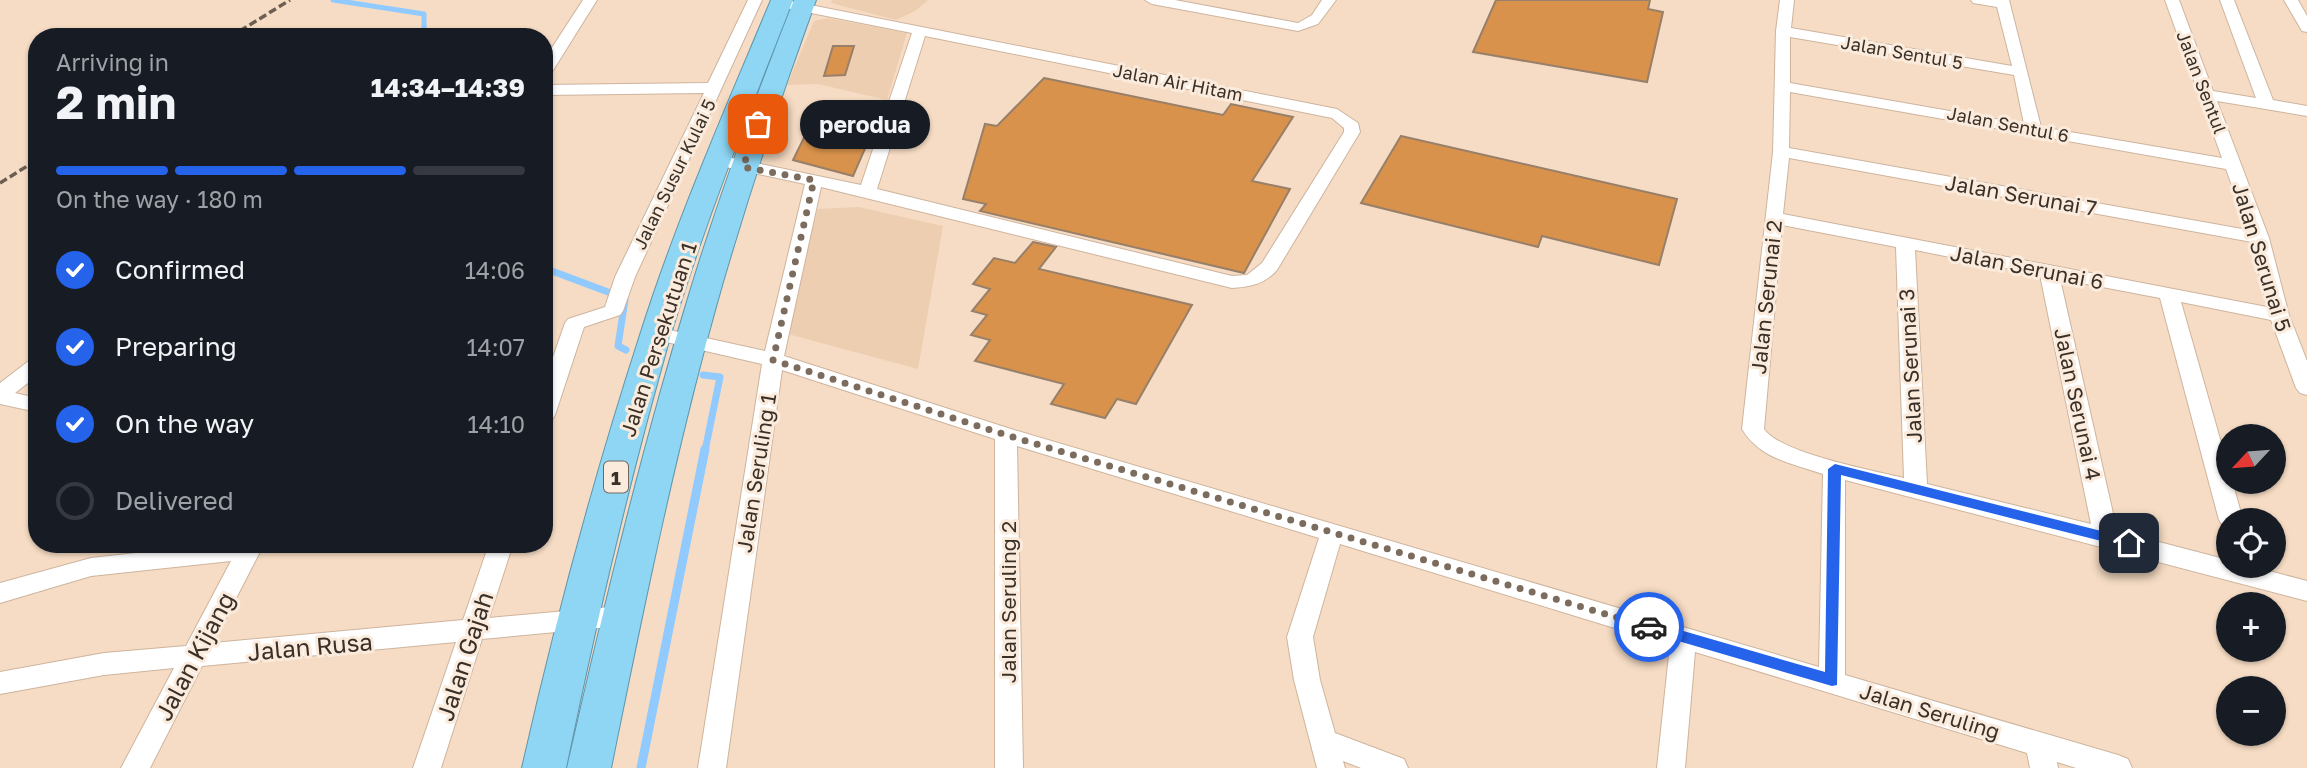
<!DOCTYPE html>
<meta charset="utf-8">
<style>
:root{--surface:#171b24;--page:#20242c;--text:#f1f3f6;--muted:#9ea1a6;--line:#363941;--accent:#2563eb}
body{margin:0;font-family:"Golos Text",sans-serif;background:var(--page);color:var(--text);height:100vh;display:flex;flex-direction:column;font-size:26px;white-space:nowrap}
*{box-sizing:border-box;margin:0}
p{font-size:23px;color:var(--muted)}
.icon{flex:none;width:38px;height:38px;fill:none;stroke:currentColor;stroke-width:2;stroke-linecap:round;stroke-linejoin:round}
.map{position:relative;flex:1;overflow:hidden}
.drawer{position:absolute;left:28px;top:28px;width:525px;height:525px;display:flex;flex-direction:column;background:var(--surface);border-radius:28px;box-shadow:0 2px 5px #0004}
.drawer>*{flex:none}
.needle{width:46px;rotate:244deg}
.tools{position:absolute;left:2216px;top:424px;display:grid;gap:14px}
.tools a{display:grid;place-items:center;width:70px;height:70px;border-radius:50%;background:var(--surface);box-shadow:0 2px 5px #0004;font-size:35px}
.pin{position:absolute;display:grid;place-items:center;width:60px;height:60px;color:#fff;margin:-30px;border-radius:14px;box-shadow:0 4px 10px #0006}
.courier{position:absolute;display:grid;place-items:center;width:70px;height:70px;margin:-35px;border:5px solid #2563eb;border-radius:50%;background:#fff;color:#222;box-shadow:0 2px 9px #0007}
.bubble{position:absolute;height:49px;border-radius:24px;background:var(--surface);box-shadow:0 2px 5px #0004;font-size:23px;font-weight:700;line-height:49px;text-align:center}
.head em{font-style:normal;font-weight:700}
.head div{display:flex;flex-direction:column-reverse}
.head{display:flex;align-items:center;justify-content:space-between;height:119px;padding:0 28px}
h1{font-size:46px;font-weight:700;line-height:52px}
.bar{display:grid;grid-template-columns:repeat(4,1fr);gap:10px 7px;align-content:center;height:84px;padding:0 28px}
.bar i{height:9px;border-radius:5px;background:var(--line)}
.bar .selected{background:var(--accent)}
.bar p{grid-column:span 4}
ol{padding:0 28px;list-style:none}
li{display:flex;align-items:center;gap:21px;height:77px}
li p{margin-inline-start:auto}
li .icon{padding:7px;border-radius:50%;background:var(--accent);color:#fff;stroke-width:4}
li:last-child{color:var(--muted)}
li i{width:38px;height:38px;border:4px solid var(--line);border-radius:50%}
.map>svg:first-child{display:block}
.built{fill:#eeceb1}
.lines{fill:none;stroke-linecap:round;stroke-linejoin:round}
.stream-far2{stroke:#90caff;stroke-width:5}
.stream-far1{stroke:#90caff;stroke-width:7}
.stream{stroke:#90caff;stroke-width:9}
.building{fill:#d8924c;stroke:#977f69;stroke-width:2}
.minor-casing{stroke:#ceb49d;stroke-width:2}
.trunk-casing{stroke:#5e95ab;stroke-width:2}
.minor{fill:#fff;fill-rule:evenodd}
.trunk{fill:#8ed6f4;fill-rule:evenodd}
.rail{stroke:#6d5e51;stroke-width:3.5;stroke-dasharray:8 3.5;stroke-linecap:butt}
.route{fill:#2563eb}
.done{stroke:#7c6c5e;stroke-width:7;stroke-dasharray:0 12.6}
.labels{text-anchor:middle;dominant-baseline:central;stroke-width:6;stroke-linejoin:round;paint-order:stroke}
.far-street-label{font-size:18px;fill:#3a3027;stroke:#fbebdd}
.shield{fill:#fbebdd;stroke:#74685e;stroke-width:2}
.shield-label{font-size:19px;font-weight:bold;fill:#3a3027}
.street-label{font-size:21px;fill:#3a3027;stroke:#fbebdd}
.near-street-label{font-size:24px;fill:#3a3027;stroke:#fbebdd}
</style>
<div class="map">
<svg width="2307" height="768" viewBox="0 0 2307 768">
<rect width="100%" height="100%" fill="#f6dcc4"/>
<g class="built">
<path d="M832,0h96l-13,11 -19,9 -65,-17z"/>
<path d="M827,18l80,15 -20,67 -69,-16 -31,1 27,-64z"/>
<path d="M859,207l84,19 -25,143 -134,-36 34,-124z"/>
</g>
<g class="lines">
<path class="stream-far2" d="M333,0l91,14v23"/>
<g class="stream-far1">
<path d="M544,268l72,27"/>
<path d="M625,300l-7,46 8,4"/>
<path d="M703,375l17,2 -15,74"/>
</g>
<path class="stream" d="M641,768l64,-319"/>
</g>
<g class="building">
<path d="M1496,0h154l-2,9 15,3 -16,70 -174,-30z"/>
<path d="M833,46h21l-9,29 -21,1z"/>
<path d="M1044,78l179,37 8,-11 62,13 -41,64 38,8 -46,84 -264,-62 6,-7 -23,-5 22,-75 12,2z"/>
<path d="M821,103l63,2 -31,71 -60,-16z"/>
<path d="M1401,136l276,63 -18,66 -117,-29 -4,11 -177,-44z"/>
<path d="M1033,242l23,5 -17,22 153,36 -56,99 -19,-5 -12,19 -54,-14 13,-20 -89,-23 15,-21 -19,-5 16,-20 -15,-4 18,-22 -17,-5 21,-26 21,5z"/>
</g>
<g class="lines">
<defs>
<g id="minor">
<path d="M583,0h14l-45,72 -8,4v-16z"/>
<path d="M748,0h14l-127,277 -12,34 -3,4 -36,12 -29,88 -3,5 -8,2v-39l21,-60 3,-4 37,-12 10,-30 89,-184 -160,2v-10l164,-2z"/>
<path d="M785,0l552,109 21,14 2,9 -83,138c-12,14 -27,17 -45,18l-411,-101 -37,169 230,74 805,237 4,-193c-32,-11 -63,-15 -81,-45l31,-277 3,-121 4,-31h14l-3,28 221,38 -15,-59 -24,-4 -2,-3h38l32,127 181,31 -57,-158h14l34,91 43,7 -36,-98h14l39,100 34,6v10l-90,-15 52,137 20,77 18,46v34l-7,-2 -4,-5 -25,-68 -90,-18 47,165v14h4l11,39h-15v8l-5,-2 -4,-6 -59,-222 -100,-19 57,252 111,29v5h19l60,16v20l-462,-121v195l273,80 10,4 4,9h-56l-19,-6 1,6h-28l-3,-15 -332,-101 -10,116h-28l13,-123 -330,-101 -27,93 7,43 15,53 69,26 4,9h-47l-18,-7 2,7h-28l-23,-88 -7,-43 32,-99 -302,-92 6,322h-28v-329l-213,-69 -56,398h-28l64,-404 -113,-26 -3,-5 3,-5 7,-1 109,24 40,-167 -93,-20 -2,-4 8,-5 143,30 51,-152 -131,-26 -2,-3zM925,36l407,82 12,10v4l-82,131 -15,12 -15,1 -355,-87zM1790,37l224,38 10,49 -234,-41zM1790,92l436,77 22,61 -459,-82zM1789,158l463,84 15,65 -484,-93zM1782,225l114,22 8,231c-30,-7 -124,-25 -140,-49zM1915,250l125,25 51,249 -164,-40z"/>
<path d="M1145,0h30l123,23 14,-8 10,-15h14l-18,24 -20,7 -146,-27z"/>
<path d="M2284,0h14l9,16v16l-5,-1z"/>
<path d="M37,358v18l-22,17 22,5v14l-37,-8v-21l30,-23z"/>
<path d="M216,544h48l-51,99 250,-23 26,-76h24l-24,74 132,-12 9,3 4,7 -4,7 -9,3 -139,13 -41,129h-28l43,-126 -254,24 -52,102h-29l53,-100 -70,7 -104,19v-22l104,-19 82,-7 45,-85 -140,15 -91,27v-20l91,-25z"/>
</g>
<g id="trunk">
<path d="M771,0h22c-43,110 -88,221 -122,334 -41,143 -75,288 -105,434h-44c33,-146 72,-291 118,-433 36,-114 85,-225 131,-335z"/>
<path d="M794,0h22c-34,93 -65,187 -93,282 -46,160 -79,323 -112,486h-44c37,-162 76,-324 125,-483 30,-97 65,-191 102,-285z"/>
</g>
</defs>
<use href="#minor" class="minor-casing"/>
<use href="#trunk" class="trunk-casing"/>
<use href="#minor" class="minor"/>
<use href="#trunk" class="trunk"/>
<g class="rail">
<path d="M230,37l60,-37"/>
<path d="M0,183l37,-23"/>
</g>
</g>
<path class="route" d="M1835,464l294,74 7,5 -7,5 -288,-73 -4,210 -5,1 -188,-55v-8l5,-2 176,51 3,-203z"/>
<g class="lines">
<path class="done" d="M758,124l-15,43 71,13 -41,180 233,75 643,192"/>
</g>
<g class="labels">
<g class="far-street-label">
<text transform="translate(1902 52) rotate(10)">Jalan Sentul 5</text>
<text transform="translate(1178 82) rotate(11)">Jalan Air Hitam</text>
<text transform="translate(2202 82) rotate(69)">Jalan Sentul</text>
<text transform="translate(2008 124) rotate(11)">Jalan Sentul 6</text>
<text transform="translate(674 174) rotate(-64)">Jalan Susur Kulai 5</text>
</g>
<rect class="shield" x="604" y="461.5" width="24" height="31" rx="5"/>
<g class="shield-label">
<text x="616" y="477">1</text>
</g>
<g class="street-label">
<text transform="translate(2021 195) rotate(10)">Jalan Serunai 7</text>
<text transform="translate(2262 257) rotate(73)">Jalan Serunai 5</text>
<text transform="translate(2027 267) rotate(11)">Jalan Serunai 6</text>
<text transform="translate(1766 297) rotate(-84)">Jalan Serunai 2</text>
<text transform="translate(658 339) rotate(-72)">Jalan Persekutuan 1</text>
<text transform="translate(1910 366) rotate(-93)">Jalan Serunai 3</text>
<text transform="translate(2078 404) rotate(78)">Jalan Serunai 4</text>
<text transform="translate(756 473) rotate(-81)">Jalan Seruling 1</text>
<text transform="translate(1008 602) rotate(-90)">Jalan Seruling 2</text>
<text transform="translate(1930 711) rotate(17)">Jalan Seruling</text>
</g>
<g class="near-street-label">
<text transform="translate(310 646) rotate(-5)">Jalan Rusa</text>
<text transform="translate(194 656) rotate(-62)">Jalan Kijang</text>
<text transform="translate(464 656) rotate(-72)">Jalan Gajah</text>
</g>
</g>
</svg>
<div class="tools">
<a><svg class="needle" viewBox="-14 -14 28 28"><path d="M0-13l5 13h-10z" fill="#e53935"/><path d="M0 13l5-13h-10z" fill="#9ea1a6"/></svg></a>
<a><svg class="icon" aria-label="locate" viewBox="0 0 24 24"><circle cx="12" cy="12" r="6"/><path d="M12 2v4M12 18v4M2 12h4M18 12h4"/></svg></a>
<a>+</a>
<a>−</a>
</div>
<div class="pin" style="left:758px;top:124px;background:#ea580c"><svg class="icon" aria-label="bag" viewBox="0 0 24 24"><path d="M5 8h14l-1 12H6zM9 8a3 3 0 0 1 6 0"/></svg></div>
<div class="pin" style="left:2129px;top:543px;background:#1f2937"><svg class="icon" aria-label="home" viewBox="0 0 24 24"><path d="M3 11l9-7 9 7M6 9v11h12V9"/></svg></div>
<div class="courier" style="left:1649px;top:627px"><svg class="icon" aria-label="car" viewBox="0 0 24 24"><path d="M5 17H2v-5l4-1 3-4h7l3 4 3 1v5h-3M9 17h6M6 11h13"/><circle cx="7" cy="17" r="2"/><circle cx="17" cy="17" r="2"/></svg></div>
<div class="bubble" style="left:800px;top:100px;width:130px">perodua</div>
<section class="drawer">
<div class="head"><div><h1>2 min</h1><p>Arriving in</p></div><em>14:34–14:39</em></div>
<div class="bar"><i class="selected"></i><i class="selected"></i><i class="selected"></i><i></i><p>On the way · 180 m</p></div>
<ol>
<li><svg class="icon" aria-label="check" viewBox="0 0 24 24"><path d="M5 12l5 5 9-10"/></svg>Confirmed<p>14:06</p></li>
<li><svg class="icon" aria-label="check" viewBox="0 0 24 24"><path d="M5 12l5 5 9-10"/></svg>Preparing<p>14:07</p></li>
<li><svg class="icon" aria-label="check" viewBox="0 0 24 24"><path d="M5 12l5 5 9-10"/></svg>On the way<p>14:10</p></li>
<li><i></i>Delivered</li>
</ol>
</section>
</div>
